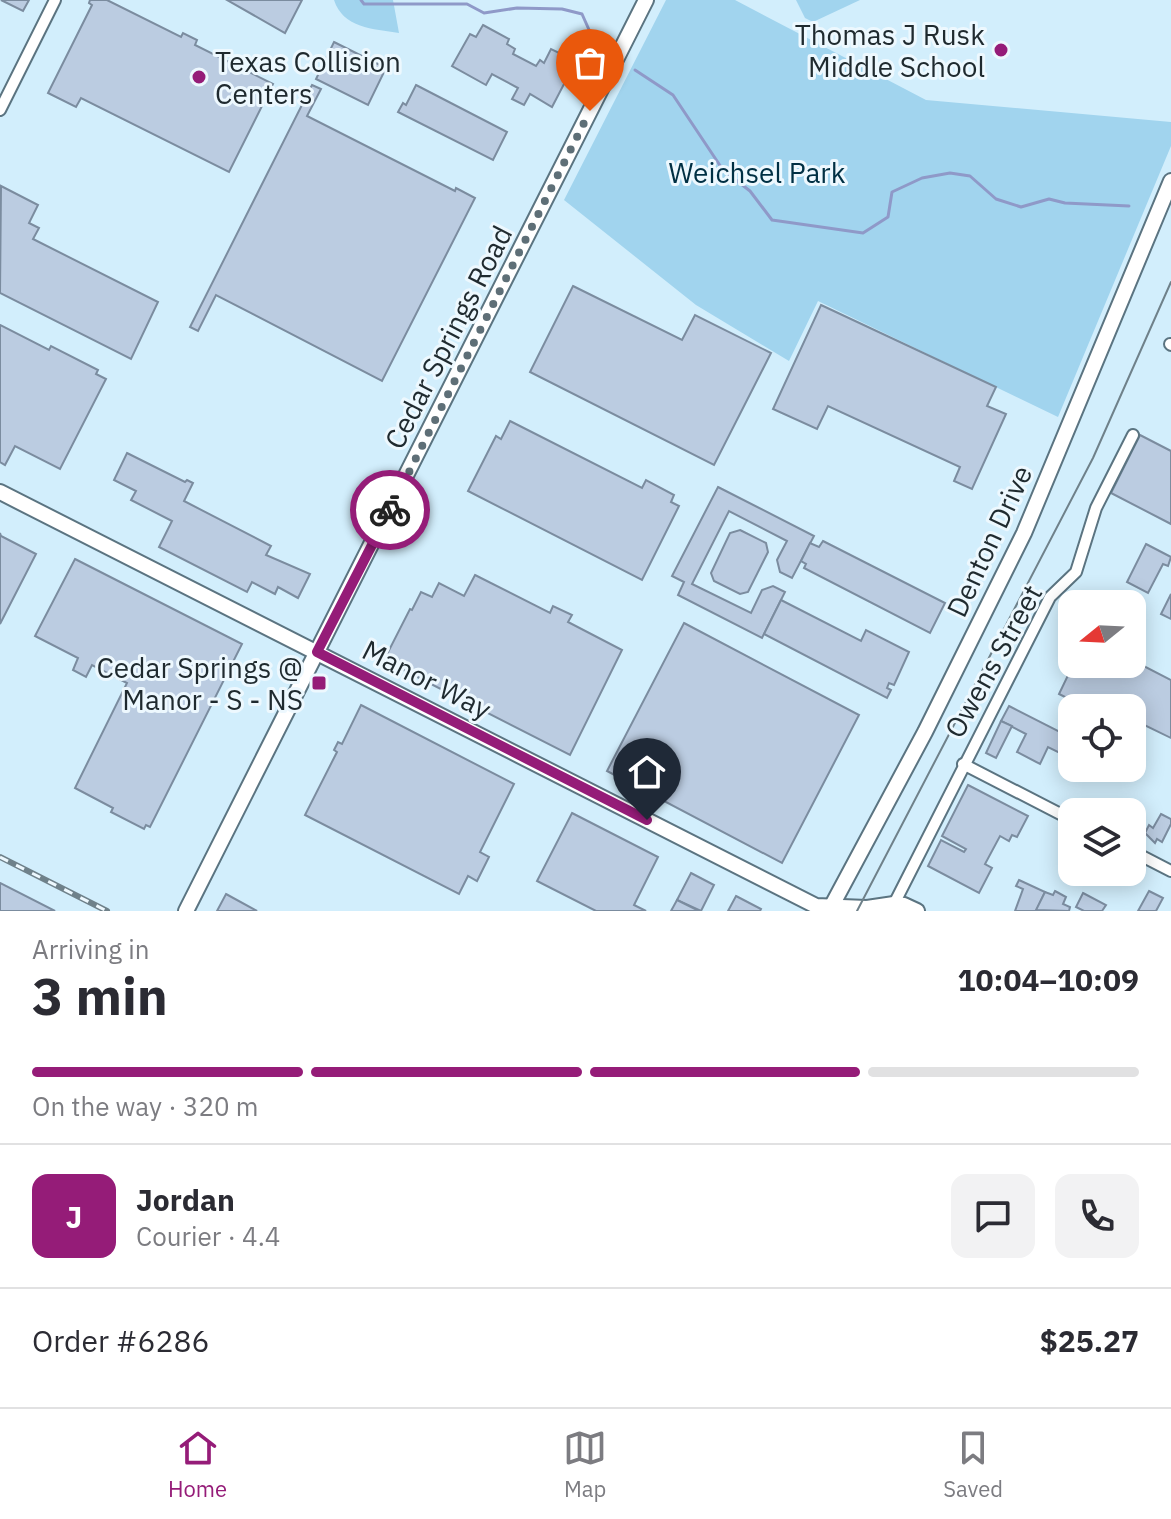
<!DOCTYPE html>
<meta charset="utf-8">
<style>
:root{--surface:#fff;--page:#f2f2f3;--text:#2b2b33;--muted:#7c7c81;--line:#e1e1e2;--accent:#951c78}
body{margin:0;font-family:"IBM Plex Sans",sans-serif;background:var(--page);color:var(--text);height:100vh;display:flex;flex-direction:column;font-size:30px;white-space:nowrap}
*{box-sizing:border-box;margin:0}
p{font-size:26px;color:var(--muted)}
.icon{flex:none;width:44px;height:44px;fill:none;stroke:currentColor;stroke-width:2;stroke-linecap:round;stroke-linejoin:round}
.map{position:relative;height:911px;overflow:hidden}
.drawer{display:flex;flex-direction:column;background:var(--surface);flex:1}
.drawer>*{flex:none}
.needle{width:52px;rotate:252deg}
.buttons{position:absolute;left:1058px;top:590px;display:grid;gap:16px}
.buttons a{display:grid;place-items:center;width:88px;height:88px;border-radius:16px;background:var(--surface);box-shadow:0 4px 20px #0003;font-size:40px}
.pin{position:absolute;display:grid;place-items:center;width:68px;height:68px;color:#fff;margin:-82px -34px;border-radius:50% 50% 50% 0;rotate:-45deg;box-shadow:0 0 8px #0007}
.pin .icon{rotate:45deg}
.courier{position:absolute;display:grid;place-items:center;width:80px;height:80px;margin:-40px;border:6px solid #951c78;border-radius:50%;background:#fff;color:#222;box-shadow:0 2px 10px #0007}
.headline em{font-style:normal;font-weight:800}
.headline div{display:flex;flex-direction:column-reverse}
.headline{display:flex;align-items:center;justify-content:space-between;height:136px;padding:0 32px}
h1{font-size:52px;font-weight:800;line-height:60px}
.bar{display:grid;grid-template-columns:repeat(4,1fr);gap:12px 8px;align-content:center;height:96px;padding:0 32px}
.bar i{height:10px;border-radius:6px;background:var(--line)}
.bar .selected{background:var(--accent)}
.bar p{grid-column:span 4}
.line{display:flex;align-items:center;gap:20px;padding:0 32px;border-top:2px solid var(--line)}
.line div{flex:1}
.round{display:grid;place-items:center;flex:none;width:84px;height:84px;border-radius:16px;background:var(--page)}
.tabs{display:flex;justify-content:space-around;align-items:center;height:112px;border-top:2px solid var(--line);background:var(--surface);font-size:22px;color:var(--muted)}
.tabs a{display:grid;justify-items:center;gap:4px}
.tabs .selected{color:var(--accent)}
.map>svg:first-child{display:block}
.green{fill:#a1d4ee}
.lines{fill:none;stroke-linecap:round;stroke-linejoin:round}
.stream{stroke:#8f99c8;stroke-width:3}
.building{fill:#bbcce1;stroke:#7b8c9f;stroke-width:2}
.street-casing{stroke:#5b7481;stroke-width:14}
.secondary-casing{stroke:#5b7481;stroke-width:18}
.street{stroke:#fff;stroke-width:10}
.secondary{stroke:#fff;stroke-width:14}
.tram{stroke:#6f818a;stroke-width:2}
.rail-casing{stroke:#6f818a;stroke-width:6}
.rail{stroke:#edf8fe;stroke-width:3;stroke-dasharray:9;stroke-linecap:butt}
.done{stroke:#5e6f77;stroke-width:8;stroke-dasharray:0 14.4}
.route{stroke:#951c78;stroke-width:10}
.poi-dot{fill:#951c78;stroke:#edf8fe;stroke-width:3}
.labels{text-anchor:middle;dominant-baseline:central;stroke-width:6;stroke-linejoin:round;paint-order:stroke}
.poi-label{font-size:28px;fill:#1f2a2f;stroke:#edf8fe;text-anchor:end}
.park-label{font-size:28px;fill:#003044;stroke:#edf8fe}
.street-label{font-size:28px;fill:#1f2a2f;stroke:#edf8fe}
</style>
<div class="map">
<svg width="1171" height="911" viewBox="0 0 1171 911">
<rect width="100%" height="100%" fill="#d2eefc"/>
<g class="green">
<path d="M334,0h59l6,33c-26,-4 -56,-5 -65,-33z"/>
<path d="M666,0h69l191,100 245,22v24l-113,271 -240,-116 -29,60 -93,-56 -132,-105z"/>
<path d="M796,0h64l-47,22 -8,-4z"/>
</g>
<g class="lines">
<g class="stream">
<path d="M361,0l3,4h103l17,9 33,-5 45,1 20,5 12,27 12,8"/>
<path d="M635,70l38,25 50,75 27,21 22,29 91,13 25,-16 4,-25 30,-14 28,-5 20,3 26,23 25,8 28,-8 16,4 64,3"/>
</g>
</g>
<g class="building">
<path d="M1,0h28l-6,11z"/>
<path d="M90,0h17l74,37 2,-4 14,7 -2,5 78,39 -44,88 -148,-74 -5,9 -28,-14 44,-88 -3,-2z"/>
<path d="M227,0h75l-17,33z"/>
<path d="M483,25l26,14 -2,5 8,5 -2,5 23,12 4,-6 4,3 7,-14 25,12 -24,46 -22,-13 -6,11 -12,-6 6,-11 -26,-14 -6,11 -34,-19 18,-32 6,3z"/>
<path d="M334,42l52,26 -18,37 -52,-26z"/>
<path d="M312,85l9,4 -14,27 148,75 1,-3 19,10 -93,183 -166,-86 -18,36 -8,-4z"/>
<path d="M416,85l91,47 -14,28 -95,-48 5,-9 3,2z"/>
<path d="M1,186l37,19 -9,18 10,5 -6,11 125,63 -27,57 -131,-66z"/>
<path d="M573,286l109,54 13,-25 76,38 -57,112 -184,-93z"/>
<path d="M821,305l175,82 -9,19 19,8 -34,75 -18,-8 6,-14 -132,-61 -11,23 -44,-20z"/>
<path d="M0,325l49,25 2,-4 47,24 -2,4 10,5 -46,90 -45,-23 -10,19 -5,-3z"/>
<path d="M510,421l132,67 4,-8 28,15 -3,7 8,4 -37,74 -174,-89 28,-55 5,3z"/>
<path d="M1140,435l31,16v73l-60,-31z"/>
<path d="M127,453l58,29 2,-2 6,3 -9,18 87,45 -5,9 44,19 -12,24 -20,-11 -3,7 -23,-12 -5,10 -88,-45 13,-26 -41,-21 5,-9 -22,-11z"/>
<path d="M718,487l96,49 -22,42 -12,-6 -3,-12 10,-19 -58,-30 -37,73 59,29 11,-23 11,-4 12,6 -23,46 -84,-43 6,-13 -12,-6z"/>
<path d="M740,530l26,13 2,9 -20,40 -8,2 -26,-13 -3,-8 19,-40z"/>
<path d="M0,533l1,3 35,18 -36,70z"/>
<path d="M823,541l122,62 -15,30 -126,-65 2,-4 -5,-3 9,-18 9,4z"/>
<path d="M1146,544l25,13 -3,9 -5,-2 -15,29 -21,-11z"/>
<path d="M75,559l167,85 -92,183 -4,-2 -2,4 -33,-17 2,-4 -38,-20 52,-105 -35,-18 -6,12 -13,-7 5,-12 -43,-22z"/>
<path d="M475,575l75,38 3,-7 19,9 -4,7 54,28 -52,105 -186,-95 26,-51 2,1 9,-18 11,5 7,-14 25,13z"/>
<path d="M1171,594v25l-10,-5z"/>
<path d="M781,600l80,41 5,-11 43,22 -15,33 -5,-2 -2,5 4,2 -4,8 -123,-64z"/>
<path d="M684,623l175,92 -77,148 -175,-92z"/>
<path d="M1072,655v9h60v-4l39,20v58l-39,-19v-11h-21l-17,-8 -4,8h-3l-28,-14 13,-27 -3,-5z"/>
<path d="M361,705l153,79 -34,68 9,5 -12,24 -9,-5 -9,18 -154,-79 32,-63 -3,-2 4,-8 4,2z"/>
<path d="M1009,706l63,32v21l-24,-12 -8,17 -23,-12 9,-18 -25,-13z"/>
<path d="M1001,721l11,5 -16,32 -10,-5z"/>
<path d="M968,785l60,31 -11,21 -5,-2 -3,6 -9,-5 -15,28 7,4 -13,25 -51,-27 13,-26 23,12 2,-3 -24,-13z"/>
<path d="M572,813l86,44 -24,48 12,6h-50l-59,-30z"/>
<path d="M1161,814l10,5v5l-9,18 -5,-3 -2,4 -10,-10 4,-8 4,3z"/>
<path d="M691,873l23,12 -13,26 -24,-11z"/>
<path d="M1019,880l26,12 -9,19h-21l8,-22 -7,-3z"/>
<path d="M0,883l55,28h-55z"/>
<path d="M1055,891l11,6 -3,7 7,3 -1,4 -33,-1 9,-18 8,3z"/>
<path d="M1149,891l14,7 -7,13h-18z"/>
<path d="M1083,893l23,12 -4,6h-18l-8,-4z"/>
<path d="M226,894l31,17h-40z"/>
<path d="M736,896l25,13 -1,2h-32z"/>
<path d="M677,900l22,11h-28z"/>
</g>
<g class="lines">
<defs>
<g id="street">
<path d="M0,110l55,-110"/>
<path d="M1170,344l1,1"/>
<path d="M963,764l109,56"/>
<path d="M1132,851l39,20"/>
<path d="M892,908l158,-311 26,-25 20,-64 37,-73"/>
</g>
<g id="secondary">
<path d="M0,492l816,414 51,2 27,-4 10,1 13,6"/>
<path d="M186,911l460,-911"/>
<path d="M829,911l96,-179 99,-199 147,-352"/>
</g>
</defs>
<use href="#street" class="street-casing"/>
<use href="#secondary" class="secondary-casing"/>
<use href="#street" class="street"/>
<use href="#secondary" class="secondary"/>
<path class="tram" d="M857,911l236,-453 78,-176"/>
<defs>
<path id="rail" d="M0,857l107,54"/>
</defs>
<use href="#rail" class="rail-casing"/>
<use href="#rail" class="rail"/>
</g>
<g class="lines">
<path class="done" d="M390,510l200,-399"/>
<path class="route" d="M390,510l-73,142 330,168"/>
</g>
<g class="poi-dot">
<circle cx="1001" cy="50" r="8"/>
<circle cx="199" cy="77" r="8"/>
<rect x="311" y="675" width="16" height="16" rx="4"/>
</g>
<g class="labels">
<g class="poi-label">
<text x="985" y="34">Thomas J Rusk<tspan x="985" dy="32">Middle School</tspan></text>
<text x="215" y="61" text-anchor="start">Texas Collision<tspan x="215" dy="32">Centers</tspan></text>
<text x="303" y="667">Cedar Springs @<tspan x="303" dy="32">Manor - S - NS</tspan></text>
</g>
<g class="park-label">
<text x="757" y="172">Weichsel Park</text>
</g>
<g class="street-label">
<text transform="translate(448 337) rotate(-63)">Cedar Springs Road</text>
<text transform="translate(989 541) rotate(-65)">Denton Drive</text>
<text transform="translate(993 661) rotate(-61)">Owens Street</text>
<text transform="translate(427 679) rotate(27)">Manor Way</text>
</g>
</g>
</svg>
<div class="buttons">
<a><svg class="needle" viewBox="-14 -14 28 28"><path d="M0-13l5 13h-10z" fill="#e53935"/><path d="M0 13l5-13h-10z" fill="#7c7c81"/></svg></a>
<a><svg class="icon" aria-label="locate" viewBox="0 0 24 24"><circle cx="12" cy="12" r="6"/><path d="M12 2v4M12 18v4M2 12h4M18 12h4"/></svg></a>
<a><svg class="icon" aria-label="layers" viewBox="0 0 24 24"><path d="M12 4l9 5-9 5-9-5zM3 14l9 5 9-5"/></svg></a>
</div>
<div class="pin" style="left:590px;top:111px;background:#ea580c"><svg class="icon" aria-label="bag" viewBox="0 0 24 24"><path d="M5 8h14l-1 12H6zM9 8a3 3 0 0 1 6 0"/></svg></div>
<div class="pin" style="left:647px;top:820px;background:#1f2937"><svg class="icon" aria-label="home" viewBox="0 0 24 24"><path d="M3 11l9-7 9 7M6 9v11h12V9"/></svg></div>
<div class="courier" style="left:390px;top:510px"><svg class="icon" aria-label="bike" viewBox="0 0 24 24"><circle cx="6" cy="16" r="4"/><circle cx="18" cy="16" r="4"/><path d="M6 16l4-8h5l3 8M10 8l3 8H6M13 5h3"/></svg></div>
</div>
<section class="drawer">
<div class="headline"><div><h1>3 min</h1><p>Arriving in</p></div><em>10:04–10:09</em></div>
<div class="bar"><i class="selected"></i><i class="selected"></i><i class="selected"></i><i></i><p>On the way · 320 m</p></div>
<div class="line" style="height:144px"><b class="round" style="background:var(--accent);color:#fff">J</b><div><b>Jordan</b><p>Courier · 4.4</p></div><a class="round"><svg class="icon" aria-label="chat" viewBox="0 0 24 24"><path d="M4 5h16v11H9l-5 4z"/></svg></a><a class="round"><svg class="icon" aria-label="phone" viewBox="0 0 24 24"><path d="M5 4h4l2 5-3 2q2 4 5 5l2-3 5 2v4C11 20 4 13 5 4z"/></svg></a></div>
<div class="line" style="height:104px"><div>Order #6286</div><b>$25.27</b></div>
</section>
<nav class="tabs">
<a class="selected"><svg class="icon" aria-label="home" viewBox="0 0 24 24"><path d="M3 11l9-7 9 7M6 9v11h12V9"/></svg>Home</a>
<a><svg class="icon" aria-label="map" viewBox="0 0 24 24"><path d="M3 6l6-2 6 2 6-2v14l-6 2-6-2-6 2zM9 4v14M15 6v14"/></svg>Map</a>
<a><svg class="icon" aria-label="saved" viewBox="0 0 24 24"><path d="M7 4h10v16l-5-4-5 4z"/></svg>Saved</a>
</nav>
